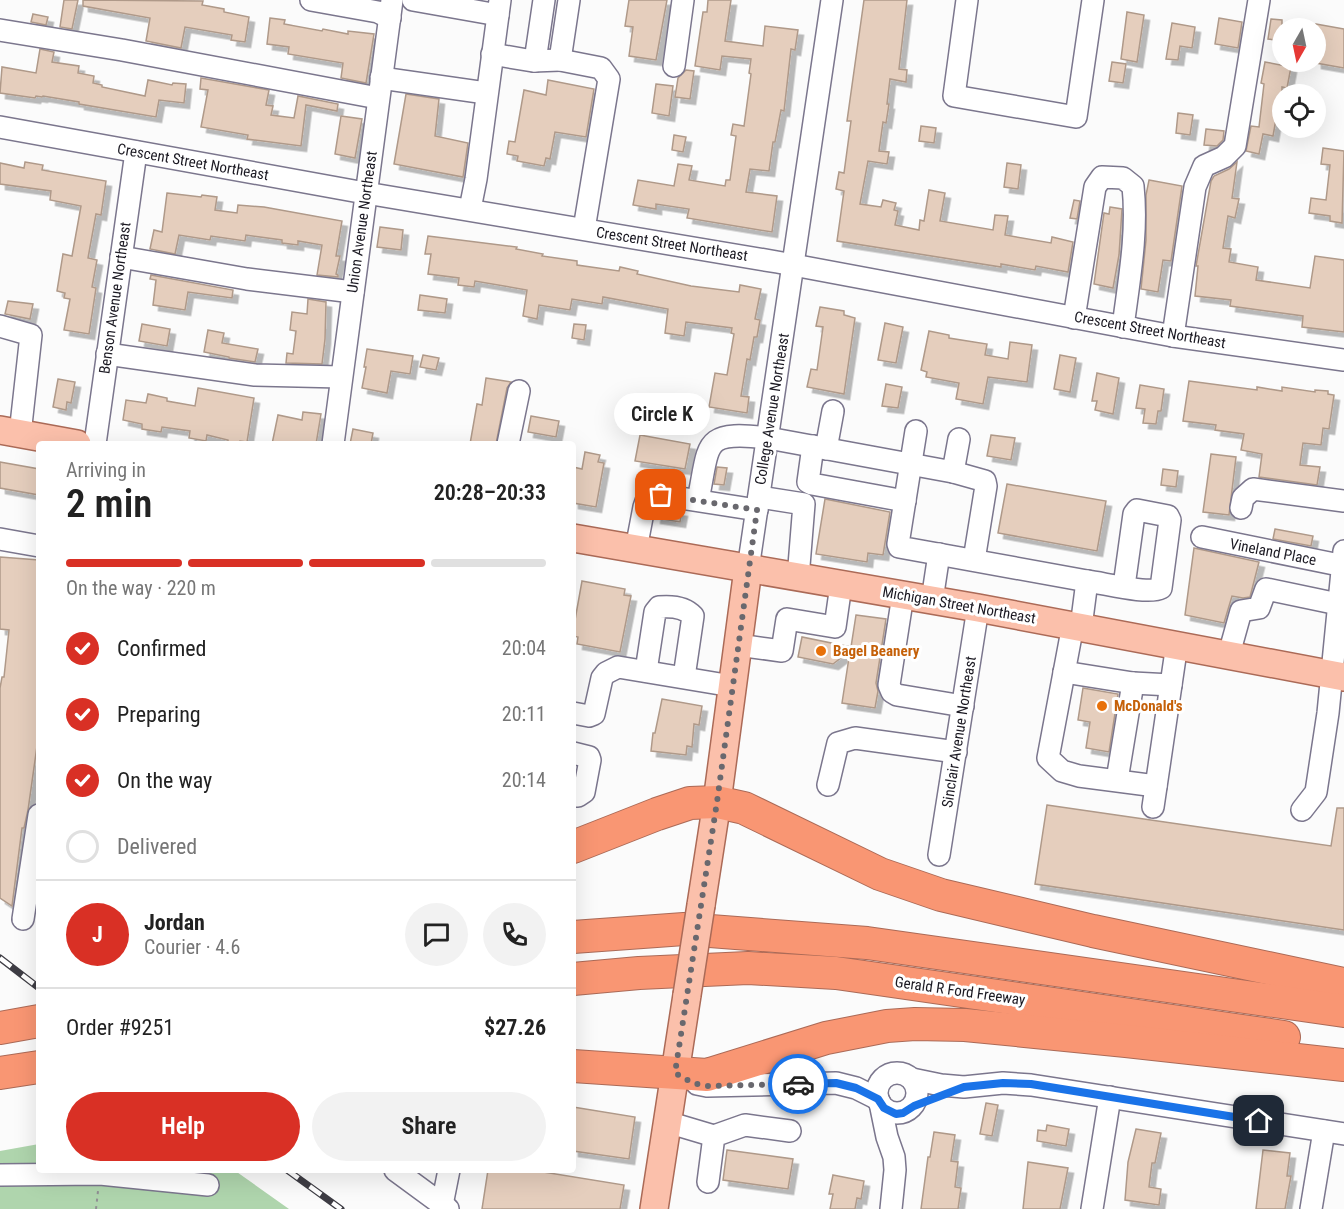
<!DOCTYPE html>
<meta charset="utf-8">
<style>
:root{--surface:#fff;--page:#f2f2f2;--text:#222;--muted:#767676;--line:#e0e0e0;--accent:#d93025}
body{margin:0;font-family:"Roboto Condensed",sans-serif;background:var(--page);color:var(--text);height:100vh;display:flex;flex-direction:column;font-size:22px;white-space:nowrap}
*{box-sizing:border-box;margin:0}
p{font-size:20px;color:var(--muted)}
.icon{flex:none;width:33px;height:33px;fill:none;stroke:currentColor;stroke-width:2;stroke-linecap:round;stroke-linejoin:round}
.map{position:relative;flex:1;overflow:hidden}
.side{position:absolute;left:36px;top:441px;width:540px;height:732px;display:flex;flex-direction:column;background:var(--surface);border-radius:6px;box-shadow:0 6px 24px #0002}
.side>*{flex:none}
.needle{width:39px;rotate:189deg}
.fabs{position:absolute;left:1272px;top:18px;display:grid;gap:12px}
.fabs a{display:grid;place-items:center;width:54px;height:54px;border-radius:50%;background:var(--surface);box-shadow:0 6px 24px #0002;font-size:30px}
.pin{position:absolute;display:grid;place-items:center;width:51px;height:51px;color:#fff;margin:-26px;border-radius:12px;box-shadow:0 3px 9px #0006}
.courier{position:absolute;display:grid;place-items:center;width:60px;height:60px;margin:-30px;border:4px solid #1a73e8;border-radius:50%;background:#fff;color:#222;box-shadow:0 2px 8px #0007}
.bubble{position:absolute;height:42px;border-radius:21px;background:var(--surface);box-shadow:0 6px 24px #0002;font-size:20px;font-weight:600;line-height:42px;text-align:center}
.headline em{font-style:normal;font-weight:600}
.headline div{display:flex;flex-direction:column-reverse}
.headline{display:flex;align-items:center;justify-content:space-between;height:102px;padding:0 30px}
h1{font-size:39px;font-weight:600;line-height:45px}
.bar{display:grid;grid-template-columns:repeat(4,1fr);gap:9px 6px;align-content:center;height:72px;padding:0 30px}
.bar i{height:8px;border-radius:4px;background:var(--line)}
.bar .current{background:var(--accent)}
.bar p{grid-column:span 4}
.line{display:flex;align-items:center;gap:15px;padding:0 30px;border-top:2px solid var(--line)}
.line div{flex:1}
.round{display:grid;place-items:center;flex:none;width:63px;height:63px;border-radius:32px;background:var(--page)}
ol{padding:0 30px;list-style:none}
li{display:flex;align-items:center;gap:18px;height:66px}
li p{margin-inline-start:auto}
li .icon{padding:6px;border-radius:50%;background:var(--accent);color:#fff;stroke-width:4}
li:last-child{color:var(--muted)}
li i{width:33px;height:33px;border:3px solid var(--line);border-radius:50%}
.primary-button{display:flex;gap:12px;margin-top:auto;padding:12px 30px}
.primary-button a{flex:1;height:69px;border-radius:36px;background:var(--accent);color:#fff;font-size:24px;font-weight:600;line-height:69px;text-align:center}
.primary-button a+a{background:var(--page);color:var(--text)}
.map>svg:first-child{display:block}
.green{fill:#afd5ad}
.building{fill:#e5cebd;stroke:#af9989;stroke-width:1.5;filter:url(#shadow)}
.lines{fill:none;stroke-linecap:round;stroke-linejoin:round}
.minor-casing{stroke:#7b768d;stroke-width:24}
.major-casing{stroke:#ab6a57;stroke-width:30}
.highway-casing{stroke:#ab6a57;stroke-width:34}
.path{stroke:#908f93;stroke-width:2;stroke-dasharray:3 4.5;stroke-linecap:butt}
.minor{stroke:#fff;stroke-width:21}
.major{stroke:#fbc0ab;stroke-width:27}
.highway{stroke:#f99673;stroke-width:32}
.rail-casing{stroke:#3e3d44;stroke-width:7}
.rail{stroke:#fff;stroke-width:4.5;stroke-dasharray:14;stroke-linecap:butt}
.major-bridge-casing{stroke:#ab6a57;stroke-width:30;stroke-linecap:butt}
.major-bridge{stroke:#fbc0ab;stroke-width:27}
.done{stroke:#69686e;stroke-width:6;stroke-dasharray:0 10.8}
.route{stroke:#1a73e8;stroke-width:8}
.food-dot{fill:#e8710a;stroke:#fff;stroke-width:2}
.labels{text-anchor:middle;dominant-baseline:central;stroke-width:6;stroke-linejoin:round;paint-order:stroke}
.street-label{font-size:15px;fill:#1b1922;stroke:#fff}
.food-label{font-size:15px;font-weight:bold;fill:#c56008;stroke:#fff;text-anchor:start}
</style>
<div class="map">
<svg width="1344" height="1209" viewBox="0 0 1344 1209">
<defs>
<filter id="shadow"><feDropShadow dx="5.5" dy="5.5" stdDeviation="0" flood-color="#0004"/></filter>
</defs>
<rect width="100%" height="100%" fill="#fbfbfb"/>
<path class="green" d="M39,1144v26h195l55,39h-289v-58z"/>
<g class="building">
<path d="M64,0h14l-6,29 -12,-2z"/>
<path d="M83,0l120,1 -1,4 22,4v3l25,5 -4,25 -14,-2 1,-5 -47,-8 -4,21 -35,-7 4,-23 -67,-12z"/>
<path d="M629,0h38l-11,60 -27,-4 4,-29 -8,-1z"/>
<path d="M708,0h23l-6,41 38,5 2,-20 33,4 -3,20 -4,-1 -7,62 -3,-1 -6,32h-2l-4,29 -19,-2 -4,23 31,4 -5,36 -85,-14 2,-9 -33,-5v5l-23,-4 5,-25 36,6 4,-22 14,2 -3,14 36,6 1,-6h4l6,-44 -5,-1 2,-11 11,2 7,-52 -2,-1 2,-14 -29,-3 -2,14 -25,-4 8,-54h4z"/>
<path d="M864,0h43l-8,69 8,1 -1,12 -16,-3 -3,25h2l-3,19 -3,-1 -4,29 10,1 -2,12 -19,-3 -8,43 21,3 2,-7 13,3 -2,7 4,1 -3,14 24,5 1,-10 4,1 5,-31 16,3 -5,28 53,9 2,-15 13,1 -3,19 46,8 1,-6 21,5 -5,30 -32,-6 -1,4 -34,-6v3l-164,-26 7,-50 -8,-2 3,-17 5,1 7,-52h-4z"/>
<path d="M1127,12l17,3 -7,47 -16,-3z"/>
<path d="M33,14l15,3 -2,8 -15,-3z"/>
<path d="M270,18l15,2 -1,4 38,7 1,-2 25,5v-3l26,3 -8,49 -25,-5 2,-15 -55,-9 1,-7 -22,-3z"/>
<path d="M1219,18l23,4 -4,26 -23,-4z"/>
<path d="M1271,19l11,1v21l-14,-2z"/>
<path d="M1172,23l23,4 -3,21 -12,-2 -2,14 -12,-1z"/>
<path d="M1316,24l28,5v39l-28,-5z"/>
<path d="M40,49l14,3 -2,10 27,4 -1,7 16,3 -1,7 9,2v2l43,9 3,-16 24,5 1,-2 13,1 -2,19 -25,-3 -3,17 -77,-13v-2l-36,-6 -1,1 -6,-1 -1,2 -35,-5 2,-26 34,6z"/>
<path d="M1112,62l14,2 -3,19 -14,-2z"/>
<path d="M1265,62l26,5 -4,21 -5,-1v33l-6,-1 -3,17 -10,-2 -4,20 -13,-3 5,-25 8,1 5,-43 -3,-1z"/>
<path d="M686,70l8,1 -4,28 -15,-2 3,-19z"/>
<path d="M201,78l68,12 -3,15 7,1 -2,9 23,3 4,-22 40,8 -1,7 -31,-6 -5,41 -54,-7 1,-4 -47,-8 7,-37 -8,-1z"/>
<path d="M548,80l46,9 -8,48 -31,-5 -5,27 -4,-1 -2,8 -27,-5 1,-5 -11,-2 2,-13 6,1 9,-52 22,5z"/>
<path d="M656,84l17,2 -4,30 -17,-3z"/>
<path d="M406,94l33,5 -4,37 33,7 -5,34 -69,-13z"/>
<path d="M1178,113l15,2 -3,20 -14,-2z"/>
<path d="M341,116l21,3 -7,39 -20,-4z"/>
<path d="M921,126l15,2 -2,15 -15,-2z"/>
<path d="M1206,129l18,2 -1,9 -6,6 -13,-1z"/>
<path d="M674,135l12,2 -3,15 -11,-2z"/>
<path d="M1323,148l21,3 -2,72 -12,-2v-5l-21,-3 2,-15 15,2 4,-35 -9,-1z"/>
<path d="M25,162l18,3 -1,5 64,11 -5,34 -5,-1 -8,44 9,2 -5,27 4,1 -7,46 -25,-4 6,-31 -6,-1 1,-5 -8,-2 6,-37 9,2 9,-50 -31,-6 1,-9 -51,-7v-21l24,5z"/>
<path d="M1237,162l-5,36 7,1 -4,19 -7,-2 -5,32 8,1 -2,13 29,5 -2,13 54,8 5,-32 29,4v72l-42,-5 1,-11 -73,-10 1,-6 -36,-4 3,-30h-2l15,-85 3,-5 15,-7z"/>
<path d="M1007,163l14,2 -3,24 -14,-2z"/>
<path d="M1149,180l33,6 -11,75 -8,-1 -5,32 -17,-3 5,-49v-45z"/>
<path d="M167,193l34,4 1,-2 15,2 -2,13 22,3 1,-8 26,2 78,14 -6,35h4l-4,18 2,1v2l-21,-2 5,-30 -24,-4v4l-16,-2v-3l-36,-5 -1,6 -34,-5 -1,4 -31,-5 -4,19 -25,-5 4,-19 8,2z"/>
<path d="M1074,200l6,1 -3,18 -7,-1z"/>
<path d="M1110,207l12,2 -3,46 -6,33 -19,-4 10,-71 5,1z"/>
<path d="M380,227l23,3 -2,20 -24,-3z"/>
<path d="M428,236l89,11 -1,2 27,5 -1,2 35,5v4l42,6 1,-4 18,4 -1,3 54,12 48,6 1,-7 21,4 -6,30 5,1 -3,17h-3l-4,23 -3,-1 -6,37 8,1 -2,16 -38,-6 6,-34 12,2 7,-41 -3,-1 1,-5 -46,-6 -2,14 -19,-3 3,-24 -65,-12 -1,7 -30,-5 -2,11 -31,-5 -2,14 -14,-3 4,-26 -52,-9 -1,6 -16,-2 1,-7 -31,-4 3,-20h-6z"/>
<path d="M151,275l82,15 -1,8 -44,-6 -3,18 -32,-5 3,-25 -6,-1z"/>
<path d="M420,295l27,4 -2,14 -27,-3z"/>
<path d="M308,299l18,3 -1,37 -3,25 -36,-1 1,-10 6,1 3,-23 -6,-1 2,-18 15,2z"/>
<path d="M8,301l25,3 -3,15 -25,-5z"/>
<path d="M820,307l24,4v4l11,3 -11,76 -37,-7 4,-18 6,1 6,-43 -7,-1z"/>
<path d="M885,323l18,4 -7,36 -18,-3z"/>
<path d="M142,324l28,5 -3,17 -28,-5z"/>
<path d="M574,324l12,1 -2,15 -12,-2z"/>
<path d="M208,330l16,3 -2,10 36,6 -3,13 -26,-4v-1l-25,-5z"/>
<path d="M929,331l20,4v3l38,6 -2,11 23,4 2,-17 22,3 -5,37 -39,-5 -5,27 -27,-5 3,-16 -33,-6 1,-5 -6,-2z"/>
<path d="M367,349l46,7 -3,18 -19,-3 -4,22 -25,-5 4,-21h-2z"/>
<path d="M423,355l16,3 -3,12 -16,-3z"/>
<path d="M1060,355l16,3 -6,34 -16,-3z"/>
<path d="M1097,373l22,5 -6,36 -18,-4 2,-9h-5z"/>
<path d="M486,378l25,4 -4,6 -11,56h-26l7,-40 5,1z"/>
<path d="M58,379l17,3 -4,21 -4,-1 -1,8 -13,-3z"/>
<path d="M1189,381l68,9v-3l25,4v-4l33,5v-2l13,1v3l6,1 -5,34 -6,-1 -2,17 -18,-2 -3,22 20,2 -3,18 -58,-8 3,-23 -21,-4 3,-16 -29,-4 1,-5 -33,-4z"/>
<path d="M886,384l16,3 -4,21 -16,-2z"/>
<path d="M1140,385l24,4 -3,22h-3l-2,13 -13,-1 2,-14 -9,-1z"/>
<path d="M198,388l56,10 -7,44 -7,-1v3h-12v-4l-21,-5 -1,6 -17,-3 1,-7 -28,-4 -1,5 -19,-3v-5l-19,-4 3,-20 20,3 2,-9 19,4v3l28,5z"/>
<path d="M303,412l18,2 -5,30h-44l6,-29 24,5z"/>
<path d="M531,416l28,5 -3,16 -28,-5z"/>
<path d="M353,429l20,4 -2,11h-21z"/>
<path d="M640,435l50,9 -5,25 -50,-8z"/>
<path d="M991,435l24,3 -4,22 -24,-4z"/>
<path d="M585,452l15,3 -2,7 6,1 -8,44 -23,-4v-36l9,2z"/>
<path d="M1211,454l25,3 -7,58 -26,-3z"/>
<path d="M0,462l39,7v26l-39,-7z"/>
<path d="M717,467l10,1 -3,17 -10,-1z"/>
<path d="M1163,469l15,2 -2,16 -15,-2z"/>
<path d="M1007,484l99,17 -9,50 -99,-18z"/>
<path d="M825,499l65,13 -7,43 -15,-2 -1,9 -51,-8z"/>
<path d="M657,507l25,4 -2,11 -25,-4z"/>
<path d="M1275,529l38,7 -2,10 -38,-7z"/>
<path d="M1194,548l65,14 -9,35 -7,1 -11,-2 -8,27 -39,-8z"/>
<path d="M0,557l39,3 -2,169 2,3 -11,78 -4,18h-2l-10,78 -12,-8v-210l2,-11h2l5,-47 -9,-1z"/>
<path d="M582,581l43,8 -1,6 7,1 -11,56 -43,-8 1,-7 -5,-1v-5z"/>
<path d="M856,615l30,4 -10,64 2,8 -3,17 -33,-5 8,-52 -17,13 -35,-7 4,-20 49,10z"/>
<path d="M1083,688l35,6 -9,58 -23,-4 4,-26 -12,-2z"/>
<path d="M662,699l40,7 -3,19 -5,-1 -2,23 -5,-1 -1,9 -35,-4 2,-18h2z"/>
<path d="M1047,805l284,41 6,-38h7v122l-309,-46z"/>
<path d="M986,1103l12,2 -6,31 -12,-2z"/>
<path d="M573,1107l62,10 -6,42 -56,-8z"/>
<path d="M1047,1125l22,4 -3,17 -29,-5 1,-11 8,1z"/>
<path d="M1136,1129l25,4 -6,30h-3l-3,24 12,2 -2,16 -34,-5 3,-38z"/>
<path d="M934,1132l21,3 -4,26 7,1 -3,25 6,1 -3,21h-37l7,-52h2z"/>
<path d="M727,1150l66,9 -5,30 -65,-9z"/>
<path d="M1263,1150l27,3 -3,23h4l-6,33h-29z"/>
<path d="M1028,1162l40,6 -8,41h-37z"/>
<path d="M488,1170h43l93,15 -4,24h-138z"/>
<path d="M833,1175l31,6 -3,18 -4,-1 -2,11h-25l3,-15h-4z"/>
</g>
<g class="lines">
<defs>
<g id="minor">
<path d="M311,0l67,12 12,6"/>
<path d="M413,0l85,15"/>
<path d="M569,0l-9,60 41,8 8,11 -25,150"/>
<path d="M967,0l-13,96 122,21 17,-117"/>
<path d="M0,30l122,20 256,48"/>
<path d="M492,54l41,7 27,-1"/>
<path d="M535,61l9,-61"/>
<path d="M674,66l9,-66"/>
<path d="M381,78l105,15"/>
<path d="M0,127l354,64 423,71 396,74 171,24"/>
<path d="M470,209l6,-30 24,-179"/>
<path d="M121,257l126,22 106,13"/>
<path d="M1074,318l21,-131 7,-10 21,1 10,8c5,47 -4,94 -10,141"/>
<path d="M0,326l31,9 -11,99"/>
<path d="M1173,336l22,-149 9,-21 20,-9 11,-11 24,-146"/>
<path d="M107,354l148,21 86,2"/>
<path d="M916,431l-18,113 1,3 188,34 -6,46"/>
<path d="M95,444l41,-292"/>
<path d="M333,444l59,-444"/>
<path d="M508,444l11,-53"/>
<path d="M813,446l-5,36 4,2 93,17"/>
<path d="M826,449l7,-38"/>
<path d="M953,472l32,9 1,5 -12,74"/>
<path d="M759,497l45,7 -6,74"/>
<path d="M698,500c12,-57 3,-70 70,-62l185,34 6,-33"/>
<path d="M1241,508l2,-10 10,-9 91,12"/>
<path d="M1202,537l142,29"/>
<path d="M0,539l39,7"/>
<path d="M636,549l8,-42 5,-14 108,17"/>
<path d="M748,569l84,-569"/>
<path d="M1087,581c17,2 61,14 74,7l9,-68 -2,-4 -31,-6 -3,4 -10,72"/>
<path d="M903,595l-14,90 3,7 5,3 66,11"/>
<path d="M932,600l7,-46"/>
<path d="M1073,625l-25,133 14,13 17,5 77,10"/>
<path d="M738,645l44,6 5,-32 48,8 6,-42"/>
<path d="M1229,654l12,-43 18,-3 7,-19 72,15"/>
<path d="M646,671l9,-59 4,-5c11,-1 26,0 34,9l-9,61"/>
<path d="M1064,672l69,11 38,2"/>
<path d="M573,713l16,3 5,-2 8,-36 4,-5 12,-6 114,19"/>
<path d="M573,753l16,4 1,3 -6,32 -6,4h-5"/>
<path d="M1117,780l16,-97"/>
<path d="M828,785l10,-42 17,-5 101,14"/>
<path d="M1153,807l24,-163"/>
<path d="M1302,810l14,-18 12,-79 16,-162"/>
<path d="M939,855l39,-247"/>
<path d="M23,919l16,-104"/>
<circle cx="897" cy="1093" r="20"/>
<path d="M912,1079l29,6 23,2 39,-4 28,2 313,49"/>
<path d="M697,1084l10,2 129,-3 20,5 22,11"/>
<path d="M880,1103l7,34 7,20 1,13 -4,39"/>
<path d="M667,1122l47,14"/>
<path d="M395,1170l53,39"/>
<path d="M0,1175l100,-1 108,11"/>
<path d="M708,1182l6,-46 31,-11 45,6"/>
<path d="M442,1205l7,-35"/>
<path d="M1092,1209l18,-112"/>
<path d="M1311,1209l13,-78"/>
</g>
<g id="major">
<path d="M0,430l77,14"/>
<path d="M573,538l405,70 366,69"/>
<path d="M701,905l16,-103 31,-233"/>
<path d="M654,1209l33,-214"/>
</g>
<g id="highway">
<path d="M573,847l84,-33 33,-11 27,-1 27,6 136,66 61,21 152,36 251,53"/>
<path d="M573,937l111,-8 183,14 477,68"/>
<path d="M573,979l66,-6 109,-5 88,5 448,64"/>
<path d="M0,1028l39,-7"/>
<path d="M573,1066l134,9 119,-37 61,-12 28,-2 50,1 161,16 218,24"/>
<path d="M0,1073l39,-6"/>
</g>
</defs>
<use href="#minor" class="minor-casing"/>
<use href="#major" class="major-casing"/>
<use href="#highway" class="highway-casing"/>
<path class="path" d="M96,1209l2,-18"/>
<use href="#minor" class="minor"/>
<use href="#major" class="major"/>
<use href="#highway" class="highway"/>
<defs>
<g id="rail">
<path d="M0,958l39,30"/>
<path d="M287,1170l54,39"/>
</g>
</defs>
<use href="#rail" class="rail-casing"/>
<use href="#rail" class="rail"/>
<defs>
<path id="major-bridge" d="M687,995l14,-90"/>
</defs>
<use href="#major-bridge" class="major-bridge-casing"/>
<use href="#major-bridge" class="major-bridge"/>
</g>
<g class="lines">
<path class="done" d="M661,495l96,15 -40,292 -42,271 18,10 14,3 91,-2"/>
<path class="route" d="M798,1084l38,-1 20,5 22,11 6,9 12,6 7,-1 11,-7 50,-19 39,-4 28,1 228,37"/>
</g>
<g class="food-dot">
<circle cx="821" cy="651" r="6"/>
<circle cx="1102" cy="706" r="6"/>
</g>
<g class="labels">
<g class="street-label">
<text transform="translate(193 162) rotate(10)">Crescent Street Northeast</text>
<text transform="translate(362 222) rotate(-82)">Union Avenue Northeast</text>
<text transform="translate(672 244) rotate(9)">Crescent Street Northeast</text>
<text transform="translate(115 298) rotate(-82)">Benson Avenue Northeast</text>
<text transform="translate(1150 330) rotate(10)">Crescent Street Northeast</text>
<text transform="translate(772 409) rotate(-81)">College Avenue Northeast</text>
<text transform="translate(1273 552) rotate(11)">Vineland Place</text>
<text transform="translate(959 605) rotate(10)">Michigan Street Northeast</text>
<text transform="translate(959 732) rotate(-81)">Sinclair Avenue Northeast</text>
<text transform="translate(960 991) rotate(8)">Gerald R Ford Freeway</text>
</g>
<g class="food-label">
<text x="833" y="651">Bagel Beanery</text>
<text x="1114" y="706">McDonald's</text>
</g>
</g>
</svg>
<div class="fabs">
<a><svg class="needle" viewBox="-14 -14 28 28"><path d="M0-13l5 13h-10z" fill="#e53935"/><path d="M0 13l5-13h-10z" fill="#767676"/></svg></a>
<a><svg class="icon" aria-label="locate" viewBox="0 0 24 24"><circle cx="12" cy="12" r="6"/><path d="M12 2v4M12 18v4M2 12h4M18 12h4"/></svg></a>
</div>
<div class="pin" style="left:661px;top:495px;background:#ea580c"><svg class="icon" aria-label="bag" viewBox="0 0 24 24"><path d="M5 8h14l-1 12H6zM9 8a3 3 0 0 1 6 0"/></svg></div>
<div class="pin" style="left:1259px;top:1121px;background:#1f2937"><svg class="icon" aria-label="home" viewBox="0 0 24 24"><path d="M3 11l9-7 9 7M6 9v11h12V9"/></svg></div>
<div class="courier" style="left:798px;top:1084px"><svg class="icon" aria-label="car" viewBox="0 0 24 24"><path d="M5 17H2v-5l4-1 3-4h7l3 4 3 1v5h-3M9 17h6M6 11h13"/><circle cx="7" cy="17" r="2"/><circle cx="17" cy="17" r="2"/></svg></div>
<div class="bubble" style="left:614px;top:393px;width:96px">Circle K</div>
<section class="side">
<div class="headline"><div><h1>2 min</h1><p>Arriving in</p></div><em>20:28–20:33</em></div>
<div class="bar"><i class="current"></i><i class="current"></i><i class="current"></i><i></i><p>On the way · 220 m</p></div>
<ol>
<li><svg class="icon" aria-label="check" viewBox="0 0 24 24"><path d="M5 12l5 5 9-10"/></svg>Confirmed<p>20:04</p></li>
<li><svg class="icon" aria-label="check" viewBox="0 0 24 24"><path d="M5 12l5 5 9-10"/></svg>Preparing<p>20:11</p></li>
<li><svg class="icon" aria-label="check" viewBox="0 0 24 24"><path d="M5 12l5 5 9-10"/></svg>On the way<p>20:14</p></li>
<li><i></i>Delivered</li>
</ol>
<div class="line" style="height:108px"><b class="round" style="background:var(--accent);color:#fff">J</b><div><b>Jordan</b><p>Courier · 4.6</p></div><a class="round"><svg class="icon" aria-label="chat" viewBox="0 0 24 24"><path d="M4 5h16v11H9l-5 4z"/></svg></a><a class="round"><svg class="icon" aria-label="phone" viewBox="0 0 24 24"><path d="M5 4h4l2 5-3 2q2 4 5 5l2-3 5 2v4C11 20 4 13 5 4z"/></svg></a></div>
<div class="line" style="height:78px"><div>Order #9251</div><b>$27.26</b></div>
<div class="primary-button"><a>Help</a><a>Share</a></div>
</section>
</div>
